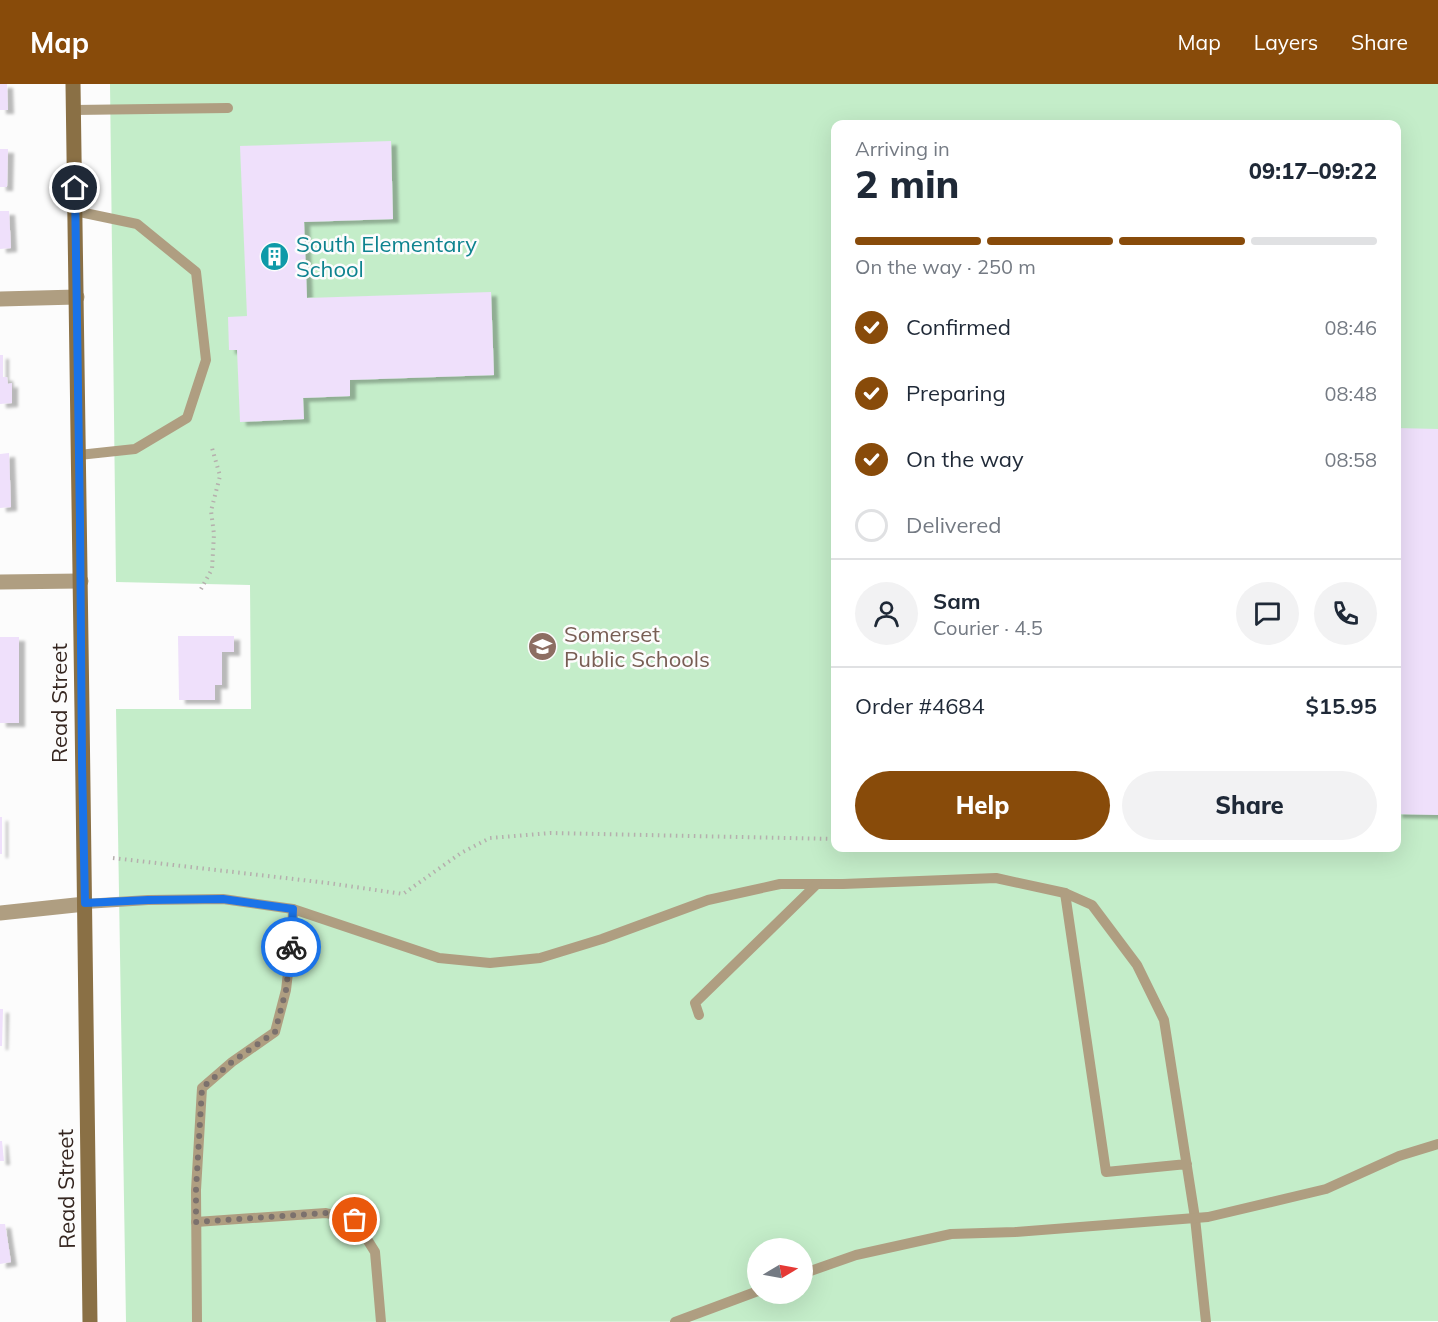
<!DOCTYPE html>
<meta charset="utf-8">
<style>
:root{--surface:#fff;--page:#f2f2f3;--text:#1f2937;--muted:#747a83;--line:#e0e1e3;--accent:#884b0a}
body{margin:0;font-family:Mulish,sans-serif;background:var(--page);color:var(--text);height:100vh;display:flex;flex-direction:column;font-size:22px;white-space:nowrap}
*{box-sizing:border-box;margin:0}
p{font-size:20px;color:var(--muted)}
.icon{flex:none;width:33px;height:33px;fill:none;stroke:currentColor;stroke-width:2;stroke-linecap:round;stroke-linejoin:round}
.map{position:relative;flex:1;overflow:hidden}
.panel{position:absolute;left:831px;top:36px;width:570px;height:732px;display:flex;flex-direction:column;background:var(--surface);border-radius:12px;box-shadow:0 6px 24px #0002}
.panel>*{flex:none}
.needle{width:39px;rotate:80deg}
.fabs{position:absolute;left:747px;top:1154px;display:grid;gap:12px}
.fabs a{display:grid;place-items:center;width:66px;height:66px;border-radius:50%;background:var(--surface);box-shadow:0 6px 24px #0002;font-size:30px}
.pin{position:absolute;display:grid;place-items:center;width:51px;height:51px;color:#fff;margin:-26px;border:3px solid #fff;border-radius:50%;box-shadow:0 2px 6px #0007}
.courier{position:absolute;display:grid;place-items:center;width:60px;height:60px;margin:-30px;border:4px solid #1a73e8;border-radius:50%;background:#fff;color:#222;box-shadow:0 2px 8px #0007}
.head em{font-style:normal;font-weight:800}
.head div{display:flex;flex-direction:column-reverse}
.head{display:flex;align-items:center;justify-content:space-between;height:102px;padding:0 24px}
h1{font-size:39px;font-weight:800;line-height:45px}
.bar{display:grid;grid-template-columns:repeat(4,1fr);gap:9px 6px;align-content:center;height:72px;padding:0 24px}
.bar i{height:8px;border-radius:4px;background:var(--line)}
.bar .current{background:var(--accent)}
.bar p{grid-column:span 4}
.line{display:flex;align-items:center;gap:15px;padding:0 24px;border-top:2px solid var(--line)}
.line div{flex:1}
.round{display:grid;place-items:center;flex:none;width:63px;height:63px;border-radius:32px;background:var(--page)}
ol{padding:0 24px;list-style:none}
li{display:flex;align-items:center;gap:18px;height:66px}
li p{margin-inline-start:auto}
li .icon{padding:6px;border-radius:50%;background:var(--accent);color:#fff;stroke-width:4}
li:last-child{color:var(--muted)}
li i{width:33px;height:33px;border:3px solid var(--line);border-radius:50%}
.button{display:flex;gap:12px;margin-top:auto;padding:12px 24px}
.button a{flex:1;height:69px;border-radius:36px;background:var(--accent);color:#fff;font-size:24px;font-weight:800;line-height:69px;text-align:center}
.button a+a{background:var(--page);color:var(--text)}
header{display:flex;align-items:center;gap:36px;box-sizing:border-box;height:84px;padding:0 30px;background:var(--accent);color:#fff}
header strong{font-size:28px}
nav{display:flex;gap:33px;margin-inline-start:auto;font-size:21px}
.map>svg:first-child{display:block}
.green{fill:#c4edc9;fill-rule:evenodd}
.building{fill:#efe0fb;filter:url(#shadow)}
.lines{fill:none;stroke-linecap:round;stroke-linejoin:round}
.path{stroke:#b5afad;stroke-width:4;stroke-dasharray:1.5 4.5;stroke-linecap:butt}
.lane{stroke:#af9e81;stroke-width:10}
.street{stroke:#af9e81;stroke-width:15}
.secondary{stroke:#8a7045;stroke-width:15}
.done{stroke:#7b716d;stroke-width:6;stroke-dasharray:0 10.8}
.route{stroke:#1a73e8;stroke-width:8}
.labels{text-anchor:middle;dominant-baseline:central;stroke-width:5;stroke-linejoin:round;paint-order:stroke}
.culture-label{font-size:22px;fill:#0d838f;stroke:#fcfcfc;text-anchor:start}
.education-label{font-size:22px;fill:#785e54;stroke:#fcfcfc;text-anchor:start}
.street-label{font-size:22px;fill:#352620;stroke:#fcfcfc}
</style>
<header>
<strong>Map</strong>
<nav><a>Map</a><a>Layers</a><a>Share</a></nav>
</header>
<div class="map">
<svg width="1438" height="1238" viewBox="0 0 1438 1238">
<defs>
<filter id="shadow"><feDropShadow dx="6" dy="4" stdDeviation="1.5" flood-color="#0004"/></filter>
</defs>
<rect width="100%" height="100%" fill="#fcfcfc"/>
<path class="green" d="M110,0h1328v1237l-1312,1 -10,-613h135l-1,-124 -134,-3zM836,40h560v724h-560zM758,1164h44v45h-44z"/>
<g class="building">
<path d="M0,0h7l1,26h-8z"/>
<path d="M391,57l2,78 -89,3 3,76 184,-6 3,83 -144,5v16l-47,2 1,21 -64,3 -3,-72h-8l-1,-33 19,-1 -7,-170z"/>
<path d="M0,65h8l-1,38h-7z"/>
<path d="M0,127h9l2,37 -11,1z"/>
<path d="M0,271h3v22h4l1,7 4,-1v20l-12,1z"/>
<path d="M1396,344l42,1v386l-42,-1z"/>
<path d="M9,369l2,54 -11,1v-54z"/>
<path d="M178,552h56v16h-12v33h-7v15h-36z"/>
<rect x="0" y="553" width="19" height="86"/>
<rect x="0" y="733" width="2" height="37"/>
<path d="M0,925h3l-1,37h-2z"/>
<path d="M0,1057h2l2,20h-4z"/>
<path d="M0,1140h5l6,38 -11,2z"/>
</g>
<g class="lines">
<g class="path">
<path d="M201,505l11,-20 2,-35 -3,-23 9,-35 -8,-28"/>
<path d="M113,774l215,25 75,11 58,-41 29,-15 61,-5 285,6"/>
</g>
<g class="lane">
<path d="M74,26l154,-2"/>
<path d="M75,127l62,13 59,48 10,88 -19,58 -52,31 -56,6"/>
<path d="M85,820l63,-4 75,-1 70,10 146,49 51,5 50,-5 62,-19 106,-39 72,-16h63l153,-6 69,15"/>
<path d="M699,931l-4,-12 122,-119"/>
<path d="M1187,1080l-81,8 -41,-279 27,12 45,60 27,55 31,198 11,104"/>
<path d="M196,1138l130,-9 29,7 20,32 6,70"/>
<path d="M802,1190l54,-19 95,-21 64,-2 193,-15 118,-28 73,-33 39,-12"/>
<path d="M197,1238l-1,-132 6,-102 30,-26 43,-30 11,-42 6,-52 1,-29"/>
<path d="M675,1238l83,-31"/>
</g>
<g class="street">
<path d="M0,215l77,-2"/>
<path d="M0,498l81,-1"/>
<path d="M0,829l85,-9"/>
</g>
<path class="secondary" d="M73,0c7,413 11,825 17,1238"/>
</g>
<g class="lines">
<path class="done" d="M291,863l-5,43 -11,42 -43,30 -30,26 -6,102v32l130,-9 29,7"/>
<path class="route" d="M75,104l5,334 2,241 3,140 63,-3 75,-1 70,10 -2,38"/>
</g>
<defs>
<symbol id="building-disc" viewBox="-11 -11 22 22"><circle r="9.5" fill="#0f9aa8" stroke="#fcfcfc"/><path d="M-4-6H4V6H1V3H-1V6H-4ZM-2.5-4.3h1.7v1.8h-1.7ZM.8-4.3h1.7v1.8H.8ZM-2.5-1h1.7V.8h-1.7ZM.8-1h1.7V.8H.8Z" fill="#fff"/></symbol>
<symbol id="school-disc" viewBox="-11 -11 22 22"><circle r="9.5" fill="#8d6e63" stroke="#fcfcfc"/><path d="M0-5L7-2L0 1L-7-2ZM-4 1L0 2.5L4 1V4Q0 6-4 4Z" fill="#fff"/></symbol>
</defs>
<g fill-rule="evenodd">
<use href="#building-disc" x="258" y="156" width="33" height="33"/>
<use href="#school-disc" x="526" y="546" width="33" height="33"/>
</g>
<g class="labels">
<g class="culture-label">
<text x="296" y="160">South Elementary<tspan x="296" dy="25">School</tspan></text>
</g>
<g class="education-label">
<text x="564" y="550">Somerset<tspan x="564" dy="25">Public Schools</tspan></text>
</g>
<g class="street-label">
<text transform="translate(59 619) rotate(-90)">Read Street</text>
<text transform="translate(66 1105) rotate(-91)">Read Street</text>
</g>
</g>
</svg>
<div class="fabs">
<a><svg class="needle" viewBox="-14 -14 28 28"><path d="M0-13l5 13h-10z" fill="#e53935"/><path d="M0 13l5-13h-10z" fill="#747a83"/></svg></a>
</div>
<div class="pin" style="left:355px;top:1136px;background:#ea580c"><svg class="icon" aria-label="bag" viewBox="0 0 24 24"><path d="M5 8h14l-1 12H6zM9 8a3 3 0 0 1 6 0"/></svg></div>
<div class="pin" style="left:75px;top:104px;background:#1f2937"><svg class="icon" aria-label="home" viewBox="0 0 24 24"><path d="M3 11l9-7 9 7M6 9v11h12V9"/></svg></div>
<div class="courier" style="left:291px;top:863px"><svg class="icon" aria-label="bike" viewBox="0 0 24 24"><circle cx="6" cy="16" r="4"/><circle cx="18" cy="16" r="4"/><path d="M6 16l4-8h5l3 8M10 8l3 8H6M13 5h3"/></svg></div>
<section class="panel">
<div class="head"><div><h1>2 min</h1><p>Arriving in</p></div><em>09:17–09:22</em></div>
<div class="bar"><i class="current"></i><i class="current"></i><i class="current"></i><i></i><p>On the way · 250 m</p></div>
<ol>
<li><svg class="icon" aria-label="check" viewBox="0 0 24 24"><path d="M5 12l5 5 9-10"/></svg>Confirmed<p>08:46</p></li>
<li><svg class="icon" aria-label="check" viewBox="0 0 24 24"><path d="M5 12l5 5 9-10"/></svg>Preparing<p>08:48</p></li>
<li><svg class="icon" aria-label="check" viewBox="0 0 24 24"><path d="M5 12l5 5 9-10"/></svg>On the way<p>08:58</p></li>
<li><i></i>Delivered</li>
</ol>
<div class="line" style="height:108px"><a class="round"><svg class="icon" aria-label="person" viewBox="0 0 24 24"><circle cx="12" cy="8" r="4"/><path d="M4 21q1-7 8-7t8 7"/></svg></a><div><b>Sam</b><p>Courier · 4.5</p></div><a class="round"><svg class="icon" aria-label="chat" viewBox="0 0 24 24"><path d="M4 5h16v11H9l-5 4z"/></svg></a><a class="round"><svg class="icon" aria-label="phone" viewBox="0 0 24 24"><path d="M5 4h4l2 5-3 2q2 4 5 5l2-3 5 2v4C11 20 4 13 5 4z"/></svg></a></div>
<div class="line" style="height:78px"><div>Order #4684</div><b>$15.95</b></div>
<div class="button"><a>Help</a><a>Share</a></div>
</section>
</div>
